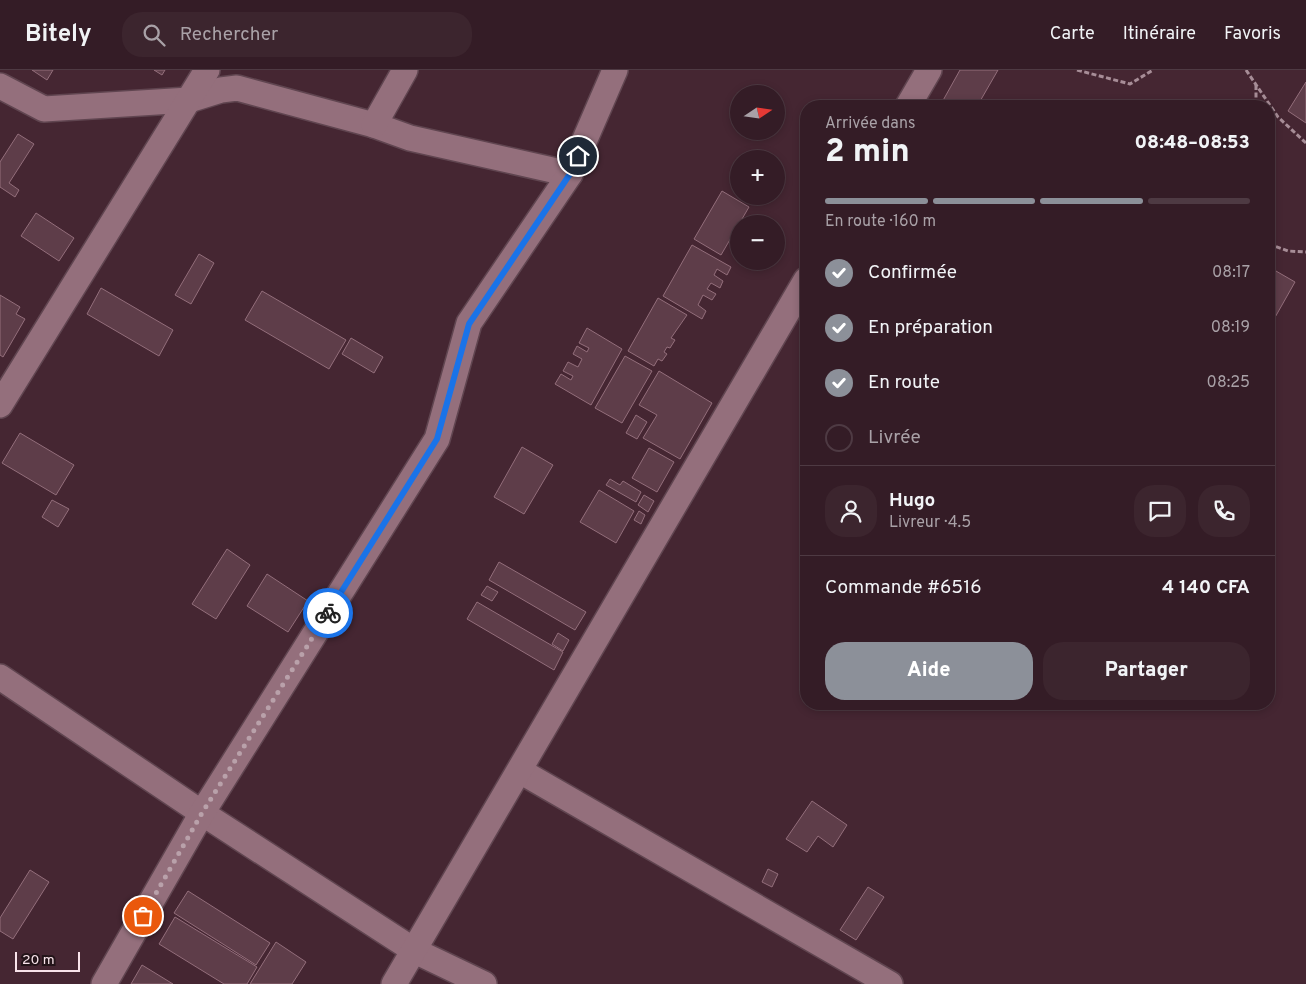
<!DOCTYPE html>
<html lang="fr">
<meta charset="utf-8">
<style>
:root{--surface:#341c26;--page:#3c252e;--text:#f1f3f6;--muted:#a9a1a7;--line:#4e3a43;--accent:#8c9099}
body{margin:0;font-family:Overpass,sans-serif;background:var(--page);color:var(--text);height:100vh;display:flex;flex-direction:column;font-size:19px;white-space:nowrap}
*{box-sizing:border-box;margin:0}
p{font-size:16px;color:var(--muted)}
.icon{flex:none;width:28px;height:28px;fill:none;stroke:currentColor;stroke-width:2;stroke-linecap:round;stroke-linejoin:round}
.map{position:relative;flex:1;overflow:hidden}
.details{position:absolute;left:800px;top:30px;width:475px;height:610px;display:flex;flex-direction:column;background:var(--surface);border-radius:20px;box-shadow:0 2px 8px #0003,0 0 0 1px var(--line)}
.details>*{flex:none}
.needle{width:32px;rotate:77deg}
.fabs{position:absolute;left:730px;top:15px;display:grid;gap:10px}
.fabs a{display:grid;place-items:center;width:55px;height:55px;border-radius:50%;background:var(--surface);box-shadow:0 2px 8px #0003,0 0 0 1px var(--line);font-size:25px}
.scale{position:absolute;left:15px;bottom:12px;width:65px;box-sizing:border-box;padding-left:5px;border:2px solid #f8e3ea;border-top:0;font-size:14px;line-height:18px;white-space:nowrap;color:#f8e3ea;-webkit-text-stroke:4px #231419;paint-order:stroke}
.pin{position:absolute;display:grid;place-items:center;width:42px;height:42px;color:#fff;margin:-21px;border:2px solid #fff;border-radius:50%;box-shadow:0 1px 5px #0007}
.courier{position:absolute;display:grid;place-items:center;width:50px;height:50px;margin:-25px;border:4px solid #1a73e8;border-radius:50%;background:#fff;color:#222;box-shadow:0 1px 6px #0007}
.overview em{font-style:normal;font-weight:800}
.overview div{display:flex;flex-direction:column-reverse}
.overview{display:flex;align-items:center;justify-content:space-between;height:85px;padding:0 25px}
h1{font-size:32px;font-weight:800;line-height:38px}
.bar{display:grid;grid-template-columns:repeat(4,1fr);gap:8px 5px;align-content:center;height:60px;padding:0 25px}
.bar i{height:6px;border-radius:4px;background:var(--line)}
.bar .on{background:var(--accent)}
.bar p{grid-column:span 4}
.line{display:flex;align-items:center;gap:12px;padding:0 25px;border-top:1px solid var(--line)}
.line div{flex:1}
.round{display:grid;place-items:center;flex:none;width:52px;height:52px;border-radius:20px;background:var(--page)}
ol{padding:0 25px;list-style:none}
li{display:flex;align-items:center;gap:15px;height:55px}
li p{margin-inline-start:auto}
li .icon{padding:5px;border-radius:50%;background:var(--accent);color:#fff;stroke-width:4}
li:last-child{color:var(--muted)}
li i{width:28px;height:28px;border:2px solid var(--line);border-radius:50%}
.primary-button{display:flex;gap:10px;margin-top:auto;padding:10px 25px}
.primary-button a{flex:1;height:58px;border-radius:20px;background:var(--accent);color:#fff;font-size:20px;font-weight:800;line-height:58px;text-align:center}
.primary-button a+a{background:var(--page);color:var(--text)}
header{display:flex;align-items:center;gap:30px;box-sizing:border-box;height:70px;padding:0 25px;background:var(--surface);border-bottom:1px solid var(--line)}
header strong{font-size:24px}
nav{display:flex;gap:28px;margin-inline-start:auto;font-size:18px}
.search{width:350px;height:45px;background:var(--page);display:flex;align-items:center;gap:12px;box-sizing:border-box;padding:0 18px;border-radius:20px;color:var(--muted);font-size:19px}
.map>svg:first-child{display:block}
.building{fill:#5e3d49;stroke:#936e7b}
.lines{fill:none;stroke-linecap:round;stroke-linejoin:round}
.street-casing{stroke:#604550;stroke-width:28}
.path{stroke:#a78d97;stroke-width:3;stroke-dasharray:5 2.5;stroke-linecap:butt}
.street{stroke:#946f7c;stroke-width:25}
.done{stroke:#b9a1aa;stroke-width:5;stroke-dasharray:0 9}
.route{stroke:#1a73e8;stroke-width:6}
</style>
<header>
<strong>Bitely</strong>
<div class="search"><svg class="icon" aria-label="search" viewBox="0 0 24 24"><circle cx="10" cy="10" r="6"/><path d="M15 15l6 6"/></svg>Rechercher</div>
<nav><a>Carte</a><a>Itinéraire</a><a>Favoris</a></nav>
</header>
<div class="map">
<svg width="1306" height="914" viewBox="0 0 1306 914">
<rect width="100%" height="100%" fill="#452632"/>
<g class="building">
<path d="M32,0h21l-6,10z"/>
<path d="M154,0h11l-3,5z"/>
<path d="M960,0h38l-19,33 5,3h-40l-3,-2z"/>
<path d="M1306,12v41l-18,-12z"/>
<path d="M18,64l16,10 -25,39 10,7 -4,7 -15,-10v-25z"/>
<path d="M722,121l27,16 -28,48 -27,-16z"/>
<path d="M36,143l38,25 -15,23 -38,-25z"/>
<path d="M692,175l39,22 -4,8 -10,-6 -3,6 9,6 -3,7 -9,-5 -4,6 9,5 -4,6 -9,-5 -5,10 8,6 -4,8 -39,-23z"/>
<path d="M199,184l15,9 -23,41 -16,-9z"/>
<path d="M1269,197l26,15 -26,46z"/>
<path d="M101,218l72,42 -14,26 -72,-42z"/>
<path d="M262,221l84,49 -17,29 -84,-49z"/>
<path d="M0,225l20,12 -4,7 9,5 -22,38 -3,-2z"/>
<path d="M658,228l29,17 -16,23 4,2 -5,8 -3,-1 -3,5 3,2 -5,7 -4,-2 -4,7 -26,-15z"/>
<path d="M587,258l35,21 -31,56 -36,-21 6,-10 10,6 2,-4 -10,-5 5,-9 10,5 4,-8 -9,-5 4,-8 10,6 2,-4 -10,-5z"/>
<path d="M351,268l32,19 -9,16 -32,-19z"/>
<path d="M625,286l27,15 -30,52 -27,-15z"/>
<path d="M659,301l53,32 -32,56 -37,-21 14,-23 -18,-10z"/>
<path d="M636,345l11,7 -10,17 -11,-6z"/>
<path d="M20,363l54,32 -18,30 -54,-32z"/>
<path d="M522,377l31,18 -29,49 -30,-17z"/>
<path d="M649,378l25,14 -17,30 -25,-14z"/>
<path d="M610,409l10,6 3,-4 18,11 -5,10 -30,-17z"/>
<path d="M599,420l35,21 -18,32 -36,-21z"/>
<path d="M644,425l10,6 -6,11 -10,-7z"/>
<path d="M52,430l17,9 -11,18 -16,-10z"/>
<path d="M639,441l6,4 -4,9 -7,-4z"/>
<path d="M227,479l23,16 -34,54 -24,-15z"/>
<path d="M499,492l87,50 -11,18 -86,-50z"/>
<path d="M267,504l41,27 -20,31 -41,-26z"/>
<path d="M487,516l11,6 -6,9 -11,-6z"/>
<path d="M477,532l86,50 -9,18 -87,-51z"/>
<path d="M558,563l11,7 -6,11 -11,-7z"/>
<path d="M812,731l35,24 -14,22 -15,-11 -11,16 -21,-13z"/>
<path d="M768,799l10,5 -6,13 -10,-5z"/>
<path d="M30,800l19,12 -36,57 -13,-8v-13z"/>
<path d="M868,817l16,10 -28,43 -16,-10z"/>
<path d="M188,821l82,52 -14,22 -82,-52z"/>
<path d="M175,847l82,50 -10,17h-23l-65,-40z"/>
<path d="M276,872l30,20 -14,22h-42z"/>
<path d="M142,895l31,19h-42z"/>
</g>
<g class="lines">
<defs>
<g id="street">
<path d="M0,16l44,23 145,-9 32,-10 16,-2 137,37 36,13 160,36"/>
<path d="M908,36l21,-36"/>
<path d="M374,55l31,-55"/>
<path d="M0,335l207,-335"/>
<path d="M0,607l202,136 213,138 69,33"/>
<path d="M520,701l370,213"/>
<path d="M104,914l98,-171 235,-374 32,-116 101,-149 45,-104"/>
<path d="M394,914l412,-704"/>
</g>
</defs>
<use href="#street" class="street-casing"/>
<g class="path">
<path d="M1077,0l53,14 23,-14"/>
<path d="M1246,0l32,47 28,26"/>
<path d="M1256,15v21"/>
<path d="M1269,174l19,7 18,1"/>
</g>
<use href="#street" class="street"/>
</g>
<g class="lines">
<path class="done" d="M143,846l59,-103 126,-200"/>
<path class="route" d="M328,543l109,-174 32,-115 101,-150 8,-18"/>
</g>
</svg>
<div class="fabs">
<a><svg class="needle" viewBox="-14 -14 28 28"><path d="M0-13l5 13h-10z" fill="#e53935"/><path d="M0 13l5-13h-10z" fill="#a9a1a7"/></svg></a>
<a>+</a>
<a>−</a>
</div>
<div class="scale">20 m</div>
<div class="pin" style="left:143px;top:846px;background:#ea580c"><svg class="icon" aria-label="bag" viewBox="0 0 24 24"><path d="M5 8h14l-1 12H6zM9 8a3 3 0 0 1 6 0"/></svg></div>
<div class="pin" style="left:578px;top:86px;background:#1f2937"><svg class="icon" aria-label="home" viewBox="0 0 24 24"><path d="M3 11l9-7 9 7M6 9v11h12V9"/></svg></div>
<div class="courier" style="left:328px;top:543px"><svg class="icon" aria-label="bike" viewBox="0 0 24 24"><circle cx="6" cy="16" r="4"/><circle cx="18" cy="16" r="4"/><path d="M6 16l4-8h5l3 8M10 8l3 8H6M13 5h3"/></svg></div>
<section class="details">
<div class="overview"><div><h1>2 min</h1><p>Arrivée dans</p></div><em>08:48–08:53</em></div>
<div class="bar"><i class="on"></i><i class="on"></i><i class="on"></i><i></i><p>En route · 160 m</p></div>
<ol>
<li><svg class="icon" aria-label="check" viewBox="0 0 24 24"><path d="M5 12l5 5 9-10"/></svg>Confirmée<p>08:17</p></li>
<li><svg class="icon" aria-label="check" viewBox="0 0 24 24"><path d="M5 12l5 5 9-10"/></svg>En préparation<p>08:19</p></li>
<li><svg class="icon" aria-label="check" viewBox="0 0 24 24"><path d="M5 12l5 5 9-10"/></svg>En route<p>08:25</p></li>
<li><i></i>Livrée</li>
</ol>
<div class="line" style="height:90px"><a class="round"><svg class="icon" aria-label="person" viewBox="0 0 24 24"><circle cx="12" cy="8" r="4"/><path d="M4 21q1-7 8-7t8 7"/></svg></a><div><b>Hugo</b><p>Livreur · 4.5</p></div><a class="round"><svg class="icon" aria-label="chat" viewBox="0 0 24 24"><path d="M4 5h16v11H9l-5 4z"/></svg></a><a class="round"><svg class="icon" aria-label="phone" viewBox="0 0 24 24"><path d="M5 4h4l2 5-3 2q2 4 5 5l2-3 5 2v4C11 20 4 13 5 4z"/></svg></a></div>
<div class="line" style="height:65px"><div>Commande #6516</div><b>4 140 CFA</b></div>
<div class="primary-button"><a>Aide</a><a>Partager</a></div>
</section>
</div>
